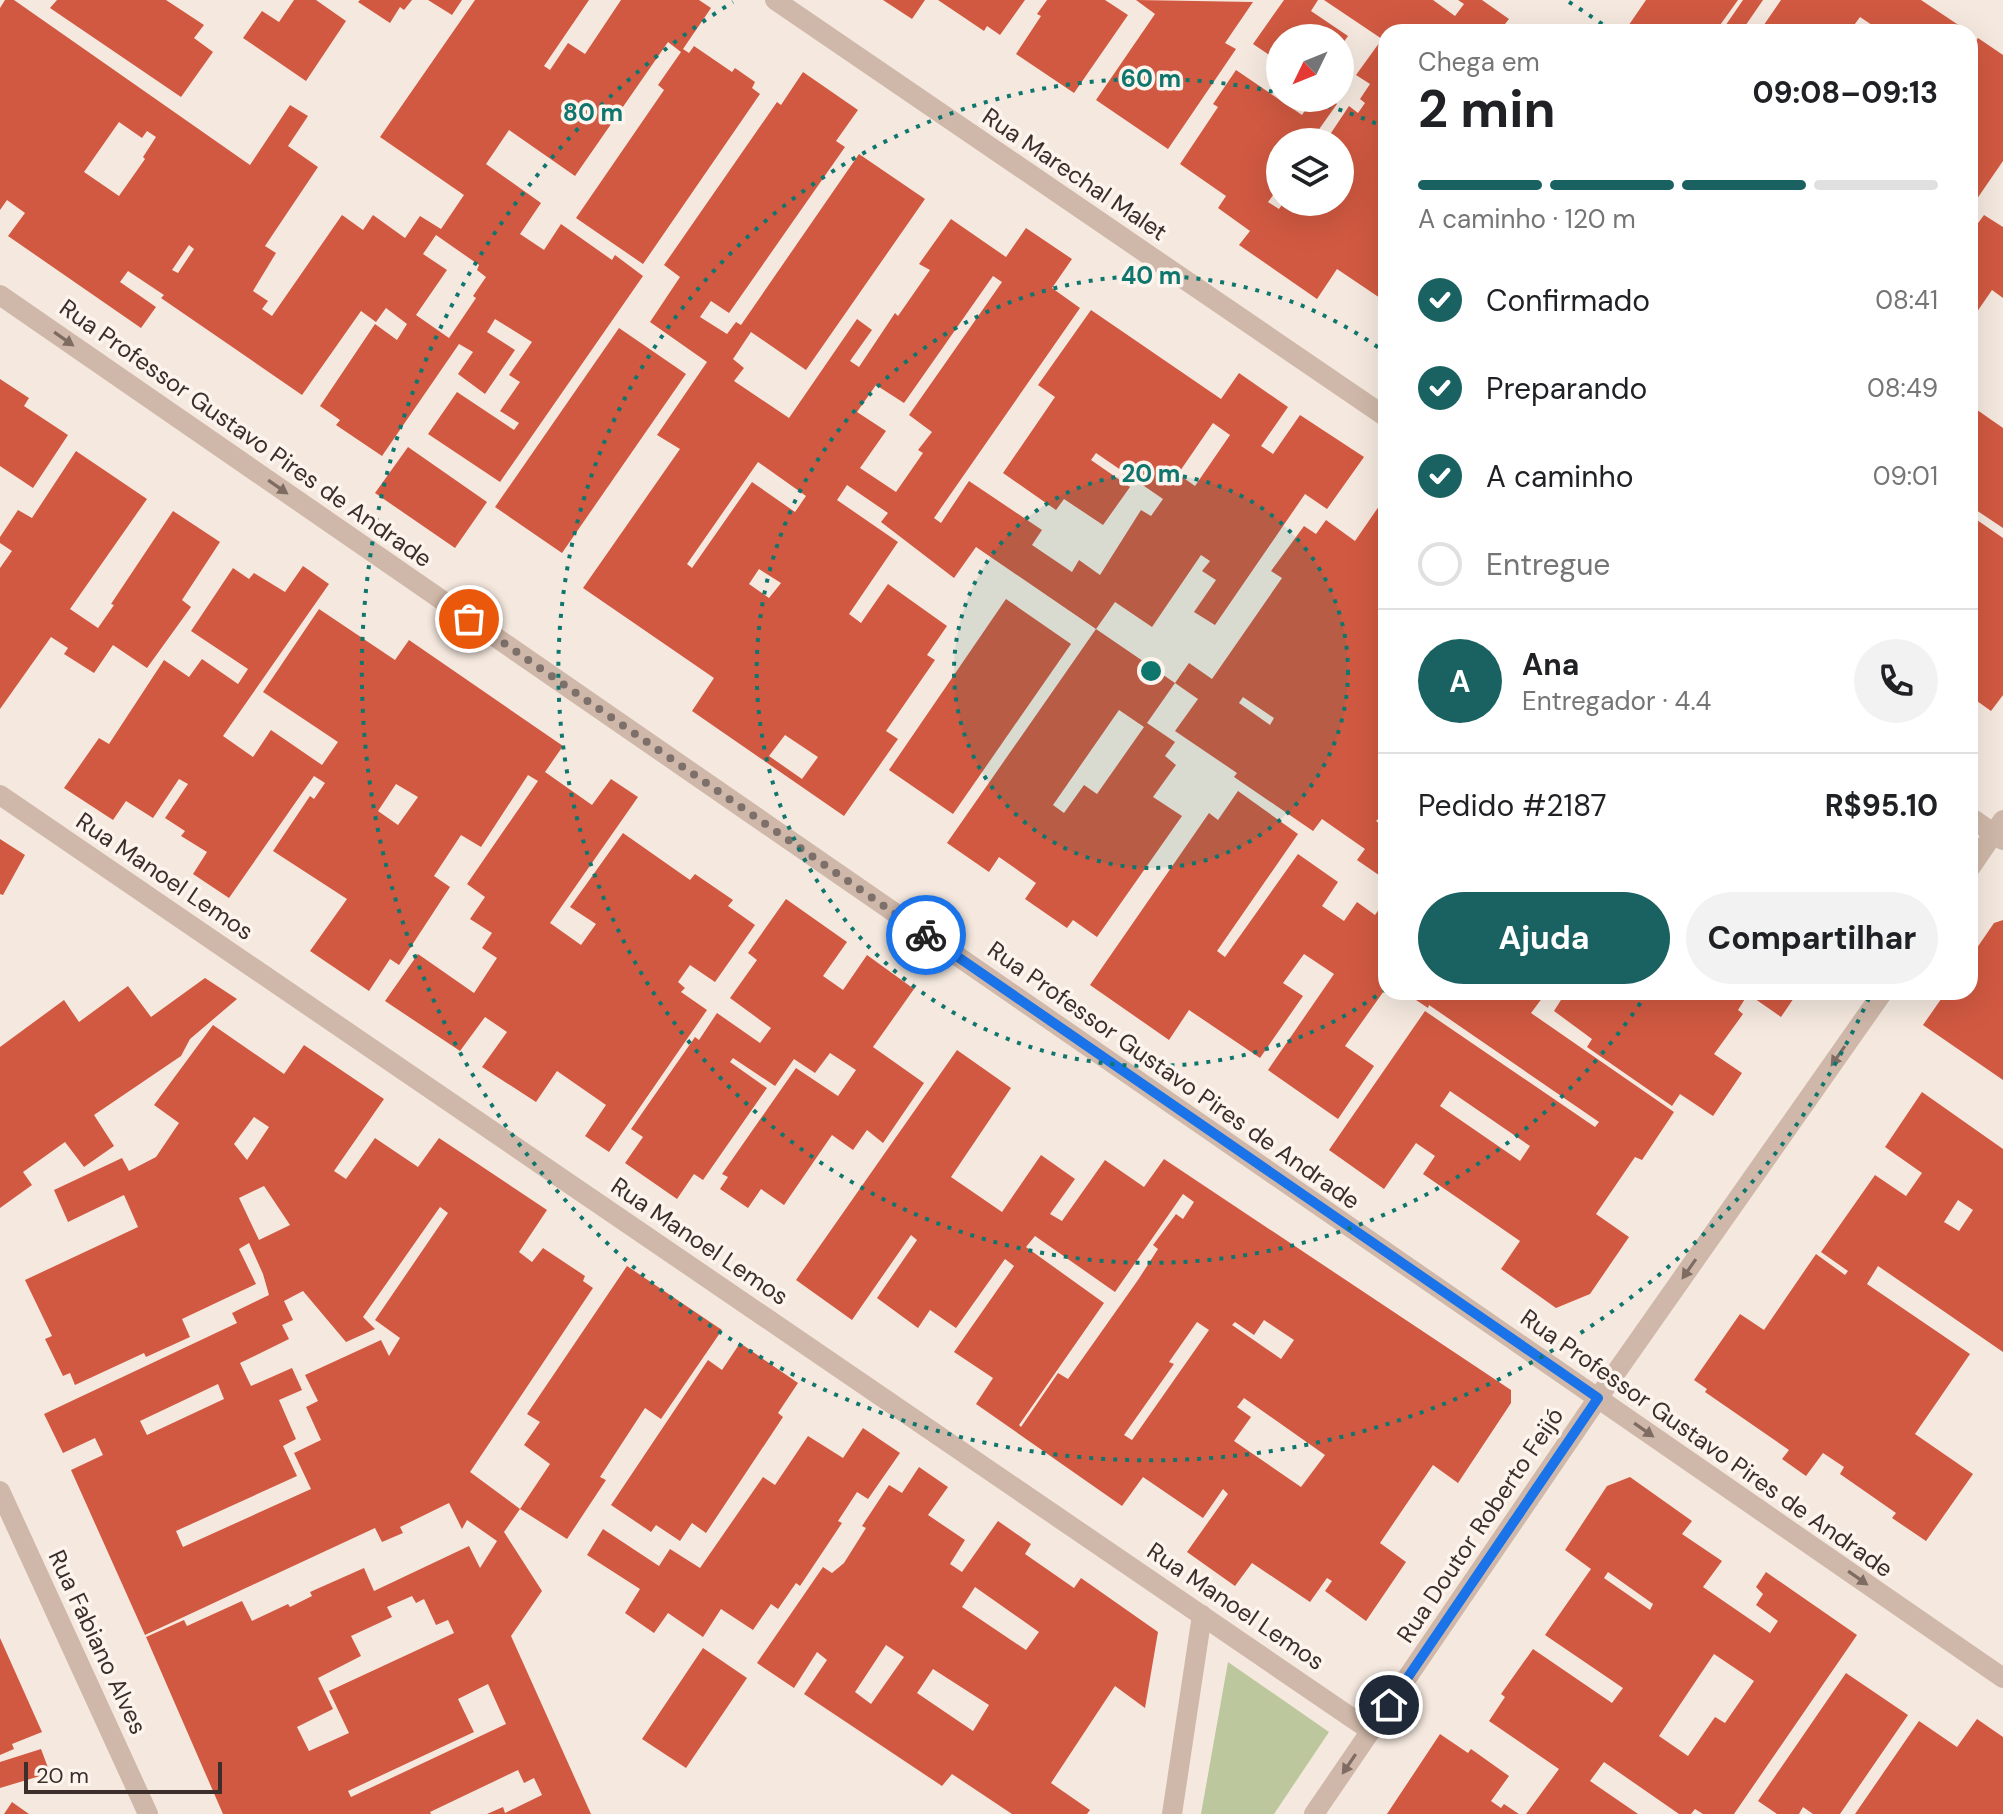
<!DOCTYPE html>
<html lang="pt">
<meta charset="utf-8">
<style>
:root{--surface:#fff;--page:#f2f2f2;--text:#202124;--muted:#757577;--line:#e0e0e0;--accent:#1a6262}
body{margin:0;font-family:"DM Sans",sans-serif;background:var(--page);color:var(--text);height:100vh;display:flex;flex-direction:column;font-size:30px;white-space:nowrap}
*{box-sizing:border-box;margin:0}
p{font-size:26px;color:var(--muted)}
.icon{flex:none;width:44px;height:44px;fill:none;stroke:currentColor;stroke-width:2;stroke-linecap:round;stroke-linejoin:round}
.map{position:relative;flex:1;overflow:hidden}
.drawer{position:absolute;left:1378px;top:24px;width:600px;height:976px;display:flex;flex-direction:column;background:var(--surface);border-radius:24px;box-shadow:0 8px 32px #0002}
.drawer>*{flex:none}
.needle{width:52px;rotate:227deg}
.controls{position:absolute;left:1266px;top:24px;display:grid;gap:16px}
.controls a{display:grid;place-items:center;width:88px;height:88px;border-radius:50%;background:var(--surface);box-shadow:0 8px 32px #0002;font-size:40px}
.scale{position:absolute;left:24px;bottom:20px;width:198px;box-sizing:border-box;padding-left:8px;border:4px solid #3c2e2a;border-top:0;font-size:22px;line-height:28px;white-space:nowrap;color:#3c2e2a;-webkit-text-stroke:6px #fcf4ed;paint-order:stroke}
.pin{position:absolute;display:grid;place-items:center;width:68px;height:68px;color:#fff;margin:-34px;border:4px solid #fff;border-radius:50%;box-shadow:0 2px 8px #0007}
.courier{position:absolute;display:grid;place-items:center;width:80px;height:80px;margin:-40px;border:6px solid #1a73e8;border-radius:50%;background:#fff;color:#222;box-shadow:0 2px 10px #0007}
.summary em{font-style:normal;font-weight:700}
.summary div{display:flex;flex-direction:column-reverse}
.summary{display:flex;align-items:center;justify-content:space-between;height:136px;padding:0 40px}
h1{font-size:52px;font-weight:700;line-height:60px}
.bar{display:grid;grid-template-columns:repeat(4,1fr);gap:12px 8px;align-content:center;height:96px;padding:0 40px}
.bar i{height:10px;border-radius:6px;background:var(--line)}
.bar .selected{background:var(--accent)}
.bar p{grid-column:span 4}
.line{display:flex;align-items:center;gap:20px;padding:0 40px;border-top:2px solid var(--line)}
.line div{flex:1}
.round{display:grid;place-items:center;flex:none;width:84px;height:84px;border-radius:42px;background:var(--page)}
ol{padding:0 40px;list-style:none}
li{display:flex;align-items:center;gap:24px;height:88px}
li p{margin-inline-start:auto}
li .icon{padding:8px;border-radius:50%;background:var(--accent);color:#fff;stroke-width:4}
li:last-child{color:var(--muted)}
li i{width:44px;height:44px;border:4px solid var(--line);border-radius:50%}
.button{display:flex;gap:16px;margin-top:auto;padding:16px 40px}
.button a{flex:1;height:92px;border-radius:48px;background:var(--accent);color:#fff;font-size:32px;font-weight:700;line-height:92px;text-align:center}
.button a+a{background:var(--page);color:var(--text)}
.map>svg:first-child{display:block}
.green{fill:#bcc79d}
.building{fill:#d15941;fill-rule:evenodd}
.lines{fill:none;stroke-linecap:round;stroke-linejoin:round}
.minor{stroke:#cfb8a9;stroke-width:20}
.oneway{fill:#7e6c63}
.done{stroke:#7d6f69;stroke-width:8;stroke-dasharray:0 14.4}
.route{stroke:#1a73e8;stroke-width:10}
.ring{fill:none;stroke:#0f766e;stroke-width:4;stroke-dasharray:4 8}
.labels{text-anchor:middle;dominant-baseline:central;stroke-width:7;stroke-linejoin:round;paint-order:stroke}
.street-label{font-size:24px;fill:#3c2e2a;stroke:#fcf4ed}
.centre{fill:#0f766e;stroke:#fcf4ed;stroke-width:4}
.ring-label{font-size:24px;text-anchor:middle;font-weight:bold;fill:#0f766e;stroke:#fcf4ed;stroke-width:7;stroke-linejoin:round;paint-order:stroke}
</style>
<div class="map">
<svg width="2003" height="1814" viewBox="0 0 2003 1814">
<rect width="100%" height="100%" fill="#f5e9df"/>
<path class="green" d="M1228,1662l101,70 -55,82h-73z"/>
<g class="building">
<path d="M5,0h9l236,165 40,-60 18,11 -20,30 30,21 -53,79 11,7 -23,38 15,10 -6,8 10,7 70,-101 21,15 10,-15 32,23 15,-22 21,13 23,-34 -84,-58 95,-137h114l-45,66 6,4 18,-27 17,11 36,-54h78l12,8 -28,41 6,4 5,-7 38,26 3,-4 20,14 -3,6 8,6 -117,170 -67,-46 88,-128 -6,-5 23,-33 -13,-10 -93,134 -66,-46 -23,34 55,39 -21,31 24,16 17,-26 51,36 3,-5 28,21 -143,206 -72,-48 29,-42 57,38 5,-7 -19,-12 20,-29 -11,-7 23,-33 -37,-23 -8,13 28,18 -30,44 -27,-20 15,-22 -14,-8 -77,112 -46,-31 4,-5 -20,-14 55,-82 22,16 10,-16 -21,-16 -10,14 -15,-11 -59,84 -141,-97 3,-3 -36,-24 -8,11 36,25 -15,21 -133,-92 17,-23 -18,-13 -7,10v-202zM119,122l23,16 5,-7 9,6 -13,20 2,2 -26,37 -35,-24zM436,235l43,30 -2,5 9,7 -13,19 3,2 -27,40 -33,-23 31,-45 -24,-16zM189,245l5,4 -16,24 -6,-3z"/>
<path d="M57,0h109l38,25 -10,13 19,14 -32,45 -131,-89z"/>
<path d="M294,0h22l30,21 -40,60 -63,-43 19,-27 17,11z"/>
<path d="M360,0h52l-8,10 -4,-3 -10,16 -32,-21z"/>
<path d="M428,0h34l-10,15z"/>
<path d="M883,0h42l-13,19z"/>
<path d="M938,0h87l-25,35 -13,-9 -3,5z"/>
<path d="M1047,0h58l23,15 -54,78 -58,-39 25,-38 -4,-2z"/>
<path d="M1136,0l117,2 -28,41 11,6 -68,100 -72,-49 59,-86z"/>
<path d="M1284,0h34l-7,11 37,25 -8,11v-9h-60v24l-27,-18z"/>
<path d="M1324,0h109l22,16 9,-12 -6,-4h24l27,19 -4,5 12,8h-131v270l-49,-33 -20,30 -78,-54 11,-14 -32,-23 8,-12 -46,-32 38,-57 -5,-3 23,-34 66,45 11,-17h16l8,6 -27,38h-30v44l-12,16 11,7 5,-7h56v-60h-15l24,-36 9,7 7,-10 -5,-4 10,-15 -14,-9 26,-36z"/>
<path d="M1646,0h92l-23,32h-91z"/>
<path d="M1743,0h20l-22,32h-20z"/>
<path d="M1781,0h140l48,32h-92l1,-3 -18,-12 -11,15h-90z"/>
<path d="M1978,38l25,17v106l-33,48v-160z"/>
<path d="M803,72l55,38 -22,31 9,6 -116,166 -18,-12 -11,16 27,17 9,-12 5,3 118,-171 66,45 -119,171 -55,-38 -18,27 11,9 -10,13 55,37 68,-99 15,11 -22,31 9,6 36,-54 3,3 32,-46 -11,-6 32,-45 55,38 20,-29 46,31 -20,29 28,20 -146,210 7,5 28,-42 73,49 -10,15 40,27 7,-12 21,15 41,-65 10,6 12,-17 -67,-46 -5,7 39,27 -27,38 -39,-26 -8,11 -53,-37 52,-76 -17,-12 53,-75 130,89 18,-26 49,34 -27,39 12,8 27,-39 64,42 -37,52 -22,-15 -90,131 -21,-13 22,-32 -14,-9 8,-10 -9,-6 -49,72 -37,-25 -19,27 -120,-82 -22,31 -73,-56 7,-9 -41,-28 -10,15 61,42 -49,72 12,9 27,-39 59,42 -20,29 8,5 -49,71 12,8 -54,77 -152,-105 22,-33 -131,-90 97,-139 -23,-14 50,-73 -57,-40 30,-45 -16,-12 113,-163 4,3zM993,276l9,6 -93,133 23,17 -14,18 5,3 -27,39 -36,-24 26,-37 -29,-19 19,-27 28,18zM1213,423l17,12 -35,51 -17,-12zM758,462l48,34 -11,16 -43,-30 -60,86 -5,-4zM759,569l22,14 -12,15 -20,-14zM785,735l33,22 -16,22 -33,-23z"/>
<path d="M1984,215l19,12v71l-11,-8 -22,32v-88z"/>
<path d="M619,328l67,46 -124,179 -67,-46z"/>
<path d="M0,379l29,19 -5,8 44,29 -35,53 -33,-22z"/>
<path d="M1970,405l33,23v100l-33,-22z"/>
<path d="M408,447l79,55 -32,46 -80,-55z"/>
<path d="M76,451l71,48 -77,110 28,19 16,-23 -3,-1 62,-93 47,31 -38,58 9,7 -44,61 -34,-23 -19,28 -30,-19 4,-6 -17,-11 -51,72v-141l12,-17 -12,-8v-6l18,-27 14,8z"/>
<path d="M1386,496v316l-10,9 10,7v52l-29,-20 8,-11 -43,-30 -9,12 -79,-54 3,-4 -62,-42 23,-32 -23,-16 14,-20 23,16 70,-101 -11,-7 33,-45 12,8 10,-14 29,21zM1243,697l31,21 -4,7 -31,-22z"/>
<path d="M1977,520l26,18v157l-12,16 -21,-15v-170l2,2z"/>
<path d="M303,566l26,18 -106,152 30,21 18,-27 51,35 16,-23 -75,-50 56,-83 76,51 14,-20 154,106 -18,26 47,33 19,-26 27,18 -88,126 31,22 15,-21 -26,-17 53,-74 67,47 5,-6 38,26 -5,6 27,19 -40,57 -25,-17 -12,17 7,6 -4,4 26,18 -98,142 -24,-16 21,-31 -49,-34 -21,31 -54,-35 25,-35 -22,-15 -25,34 -75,-50 33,-47 56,39 23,-35 -15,-10 10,-15 -22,-14 15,-22 -18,-13 71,-103 -10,-6 -47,72 -20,-12 -27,41 16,11 -51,78 -9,-6 -21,32 -59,-40 37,-52 -74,-48 37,-55 4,3 11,-16 -11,-7 -85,122 -36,-24 14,-22 -26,-16 4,-5 -20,-13 23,-34 -9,-5 -26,39 -27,-17 -13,19 -49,-32 35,-50 10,6 55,-84 25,17 13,-18 36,25 10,-15 -57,-38 42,-63 16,11 5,-6 31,19zM396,784l22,13 -20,28 -20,-14z"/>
<path d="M1006,599l65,45 -118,170 -64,-44z"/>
<path d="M1096,629l79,54 -28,40 28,19 -10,14 11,9 -23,32 29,19 -85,121 -24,-17 -6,8 -42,-29 11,-16 -37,-26 -10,15 -42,-29zM1119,710l25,17 -47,67 -13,-9 -20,28 -11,-8z"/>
<path d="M1238,791l60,43 -81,117 8,6 73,-103 40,28 -16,24 22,15 13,-19 18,13 11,-16v89l-41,58 29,20 -36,53 -70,-49 66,-96 -30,-20 -21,29 20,13 -43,62 -71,-48 -20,30 -79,-55 119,-172 9,7z"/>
<path d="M0,839l25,16 -22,40 -3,-1z"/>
<path d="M786,899l61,43 -24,34 20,14 24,-35 47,34 -41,58 51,36 -41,60 -16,-13 -14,20 -21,-15 -48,70 -23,-16 -13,19 -28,-19 8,-12 -6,-3 74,-106 42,28 18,-26 -26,-17 -15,20 -21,-14 -19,27 -42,-28 -3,4 37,26 -64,92 -9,-6 -17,25 -52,-36 18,-26 -12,-8 64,-92 4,3 18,-27 43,30 11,-15 -41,-30 27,-38 -9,-7z"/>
<path d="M2003,920v160l-80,-55 23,-33h24v-34l24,-35z"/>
<path d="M205,978l32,21 -47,40 -9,17 -87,59 20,31 -30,21 -19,-25 -42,30 9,13 -32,23v-161l64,-47 15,22 49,-36 23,31z"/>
<path d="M1404,992h132l7,5 -12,16 143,99 -32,48 -7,-3 -39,57 33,23 -39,57 -34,14 -55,-39 19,-28 -97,-67 12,-18 -19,-13 -32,46 -55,-39 96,-139 170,116 4,-5 -170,-117 -1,3zM1450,1091l80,55 -10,15 -80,-55z"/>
<path d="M1566,992h232l-17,25 -33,-23 -10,16 5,4 -29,40 28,19 -29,43 -33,-22 -8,12 -85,-59 5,-8 -38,-28z"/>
<path d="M213,1025l71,49 20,-29 80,54 -50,72 12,8 29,-41 43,29 21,-29 108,72 -28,42 13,10 11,-14 42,28 -2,5 10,7 -123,184 50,37 -16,23 38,59 -31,45 80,178h-104l16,-7 2,6 37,-18 -8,-17 -10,5 -6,-13 -88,42 1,2h-208l-77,-177 38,-17 3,6 55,-25 10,20 36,-17 2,3 22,-11 -2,-4 54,-24 10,23 95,-45 11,22 17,-27 -30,-21 -5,9 -13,-26 -49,24 3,6 -21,9 -7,-14 -230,107 -74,-165 32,-15 -8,-17 -32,15 -19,-39 193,-91 -5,-10 37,-18 -6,-21 -14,-31 -10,6 17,35 -74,35 8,18 -44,20 -2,-4 -69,32 -5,-12 -7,3 -18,-37 7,-3 -27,-56 113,-53 -14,-32 -56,27 -14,-32 68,-32 7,13 27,-14 23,-34 -25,-18zM254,1117l15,10 -22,33 -13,-16zM264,1186l26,39 -31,15 -20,-42zM440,1207l8,6 -73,107 25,18 -11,18 -8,-16 -76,35 13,26 -12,6 15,33 -27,13 17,36 -128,58 -7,-16 121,-55 -14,-30 13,-7 -17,-39 23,-10 -10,-22 -41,18 -11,-23 49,-24 -7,-14 11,-5 -9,-19 19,-10 43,51 29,-13 -12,-12zM218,1384l6,15 -77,36 -7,-14zM412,1596l4,7 8,-4 12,26 12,-5 6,13 -125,58 20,42 -40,18 -12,-24 36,-18 -15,-31 43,-22 -10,-20 41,-19 -5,-10zM488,1684l18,40 -155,73 -3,-6 126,-59 -16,-33z"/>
<path d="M957,1050l54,38 -60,89 51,35 39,-57 34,24 -25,35 12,7 43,-61 39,27 20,-28 347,231v13l-53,80 -25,-18 -53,78 26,19 -40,59 -41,-30 7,-10 -5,-3 -17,24 -58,-39 -17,23 -48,-34 41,-58 -5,-5 -20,29 -60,-41 -21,29 -146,-102 17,-26 -39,-26 60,-86 -9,-7 -49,69 -26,-18 -12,18 -41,-30 40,-58 -6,-5 -59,85 -56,-40zM1183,1194l11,8 -11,17 -7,-5 -23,31 5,4 -20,31 -70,99 -10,-6 -37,54 -2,-2 85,-122 -78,-56 9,-11 80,56zM1264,1320l30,20 -13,19 -49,-34 3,-3 19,13zM1197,1322l12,8 -77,110 -8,-5 50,-71 -5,-2zM1244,1398l81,57 -24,32 -67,-46 17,-24 -14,-10z"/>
<path d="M1922,1092l81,57v203l-125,-86 -11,18 103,70 -55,80 58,40 -47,67 -34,-23 4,-5 -56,-39 4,-7 -21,-14 -17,23 -24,-17 7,-9 -84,-58 2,-3 -13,-9 46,-66 24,16 52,-76 29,21 3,-4 -27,-19 54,-77 31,21 16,-23 -37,-26zM1958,1200l15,10 -14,21 -15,-9z"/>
<path d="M627,1266l95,64 -61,89 -16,-11 -45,69 6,3 -39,59 -47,-30 30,-45 -26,-19 16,-23 -13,-8z"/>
<path d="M740,1343l58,40 -20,30 5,4 -77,116 -14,-10 -12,18 -24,-16 -5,7 -40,-27 97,-145 14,10z"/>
<path d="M863,1428l37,25 -32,46 -11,-7 -19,29 4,2 -42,63 -4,-3 -18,26 -7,-5 -18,26 -32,-21 -18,28 -35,-24 -14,20 -29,-20 15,-24 -53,-34 16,-26 56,37 11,-17 30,19 63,-91 12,8 33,-49 35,22z"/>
<path d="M919,1467l29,20 -20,28 37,25 -15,24 12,8 36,-51 33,23 -6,10 49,34 7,-10 77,54 -13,76 -30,-22 -64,97 39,27 -3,4h-75l-60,-40 -10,12 -138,-92 23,-34 -10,-8 -23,36 -37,-25 66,-96 9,6 12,-10 22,-35 -4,-2 27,-41 13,8zM975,1587l64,45 -13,18 -64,-43zM886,1645l18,12 -33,47 -16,-12zM933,1669l56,36 -16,26 -56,-38z"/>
<path d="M1630,1477l62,44 -10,13 40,27 -19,26 67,46 8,-12 -22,-16 7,-11 -7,-7 10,-15 91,63 -123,179h-31l-8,-5 -4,5h-12l-75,-52 -14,19 48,33h-112l33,-45 -70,-48 16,-24 -4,-3 32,-45 79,54 11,-15 -78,-53 46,-66 -26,-19 42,-64zM1608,1572l45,32 -3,6 -46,-32zM1714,1654l40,27 -29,42 -10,-6 -27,39 -29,-20z"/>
<path d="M0,1638l42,94 -30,12 2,5 -14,6z"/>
<path d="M703,1648l44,30 -61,90 -44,-29z"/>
<path d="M1846,1673l62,42 -68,99h-27l-10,-7 -4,7h-22l-19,-13z"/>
<path d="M1977,1719l26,18v77h-148l64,-93 38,26z"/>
<path d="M1440,1734l28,19 3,-4 38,27 -18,25 10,7 3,-4 15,10h-132z"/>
<path d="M41,1749l9,24 -50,15v-26z"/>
<path d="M12,1802l17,12h-25z"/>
</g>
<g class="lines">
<g class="minor">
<path d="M775,0l611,417"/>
<path d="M0,295l2003,1383"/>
<path d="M0,795l1371,936"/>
<path d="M1970,817l33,23"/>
<path d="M1970,868l33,-48"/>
<path d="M0,1491l148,323"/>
<path d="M1172,1814l30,-199"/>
<path d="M1314,1814l284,-416 285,-406"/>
</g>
</g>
<defs><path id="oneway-solid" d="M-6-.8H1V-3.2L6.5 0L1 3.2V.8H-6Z" transform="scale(2)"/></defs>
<g class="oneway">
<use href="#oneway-solid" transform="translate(64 339) rotate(35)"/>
<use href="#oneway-solid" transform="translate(278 487) rotate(35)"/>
<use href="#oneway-solid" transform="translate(1838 1056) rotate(125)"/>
<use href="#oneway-solid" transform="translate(1689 1269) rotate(125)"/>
<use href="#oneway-solid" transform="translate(1644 1430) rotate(35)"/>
<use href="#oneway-solid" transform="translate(1858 1578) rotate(35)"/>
<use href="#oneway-solid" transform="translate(1349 1764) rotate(124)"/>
</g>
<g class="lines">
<path class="done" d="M469,619l457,316"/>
<path class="route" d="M926,935l672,463 -209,307"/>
</g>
<circle cx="1151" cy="671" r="197" fill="#0f766e" fill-opacity=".12"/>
<g class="ring">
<circle cx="1151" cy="671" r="197"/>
<path d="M1386 989A395 395 0 1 1 1386 353"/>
<path d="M1647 993A592 592 0 1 1 1279 93M1304 99A592 592 0 0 1 1382 126"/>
<path d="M1869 998A789 789 0 1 1 733 2M1569 2A789 789 0 0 1 1609 29"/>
</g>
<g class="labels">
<g class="street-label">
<text transform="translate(1075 174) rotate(34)">Rua Marechal Malet</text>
<text transform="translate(246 433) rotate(35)">Rua Professor Gustavo Pires de Andrade</text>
<text transform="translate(165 876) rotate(34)">Rua Manoel Lemos</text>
<text transform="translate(1174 1075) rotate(35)">Rua Professor Gustavo Pires de Andrade</text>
<text transform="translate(700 1241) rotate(34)">Rua Manoel Lemos</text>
<text transform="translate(1707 1443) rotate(35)">Rua Professor Gustavo Pires de Andrade</text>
<text transform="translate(1480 1525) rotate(-56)">Rua Doutor Roberto Feijó</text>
<text transform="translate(1236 1606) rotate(34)">Rua Manoel Lemos</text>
<text transform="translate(98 1642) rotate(65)">Rua Fabiano Alves</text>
</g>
</g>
<circle cx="1151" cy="671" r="12" class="centre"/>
<g class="ring-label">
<text x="1151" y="87">60 m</text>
<text x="593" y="121">80 m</text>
<text x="1151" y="284">40 m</text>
<text x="1151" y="482">20 m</text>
</g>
</svg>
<div class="controls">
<a><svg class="needle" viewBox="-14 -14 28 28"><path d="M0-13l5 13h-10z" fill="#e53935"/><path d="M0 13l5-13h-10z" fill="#757577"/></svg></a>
<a><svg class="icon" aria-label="layers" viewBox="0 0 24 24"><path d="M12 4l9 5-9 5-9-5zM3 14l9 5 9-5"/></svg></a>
</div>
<div class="scale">20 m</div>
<div class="pin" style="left:469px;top:619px;background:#ea580c"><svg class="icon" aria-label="bag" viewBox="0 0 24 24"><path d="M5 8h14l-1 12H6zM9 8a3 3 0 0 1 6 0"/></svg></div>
<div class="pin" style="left:1389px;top:1705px;background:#1f2937"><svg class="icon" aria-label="home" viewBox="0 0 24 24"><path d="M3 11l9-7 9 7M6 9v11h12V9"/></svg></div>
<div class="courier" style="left:926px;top:935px"><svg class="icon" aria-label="bike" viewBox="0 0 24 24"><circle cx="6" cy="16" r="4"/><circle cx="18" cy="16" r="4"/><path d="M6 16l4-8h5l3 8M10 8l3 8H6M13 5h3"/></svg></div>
<section class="drawer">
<div class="summary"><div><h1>2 min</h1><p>Chega em</p></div><em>09:08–09:13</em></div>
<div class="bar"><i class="selected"></i><i class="selected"></i><i class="selected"></i><i></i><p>A caminho · 120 m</p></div>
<ol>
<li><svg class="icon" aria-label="check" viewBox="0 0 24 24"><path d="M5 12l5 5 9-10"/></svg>Confirmado<p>08:41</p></li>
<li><svg class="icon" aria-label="check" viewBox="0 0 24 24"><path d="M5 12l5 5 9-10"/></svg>Preparando<p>08:49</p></li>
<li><svg class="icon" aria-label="check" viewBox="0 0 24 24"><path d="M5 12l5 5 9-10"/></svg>A caminho<p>09:01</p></li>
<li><i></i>Entregue</li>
</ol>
<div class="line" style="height:144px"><b class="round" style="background:var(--accent);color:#fff">A</b><div><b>Ana</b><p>Entregador · 4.4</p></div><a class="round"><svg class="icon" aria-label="phone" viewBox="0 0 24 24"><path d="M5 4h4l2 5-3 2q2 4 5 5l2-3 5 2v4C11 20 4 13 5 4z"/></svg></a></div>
<div class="line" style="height:104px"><div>Pedido #2187</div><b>R$95.10</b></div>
<div class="button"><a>Ajuda</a><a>Compartilhar</a></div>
</section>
</div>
